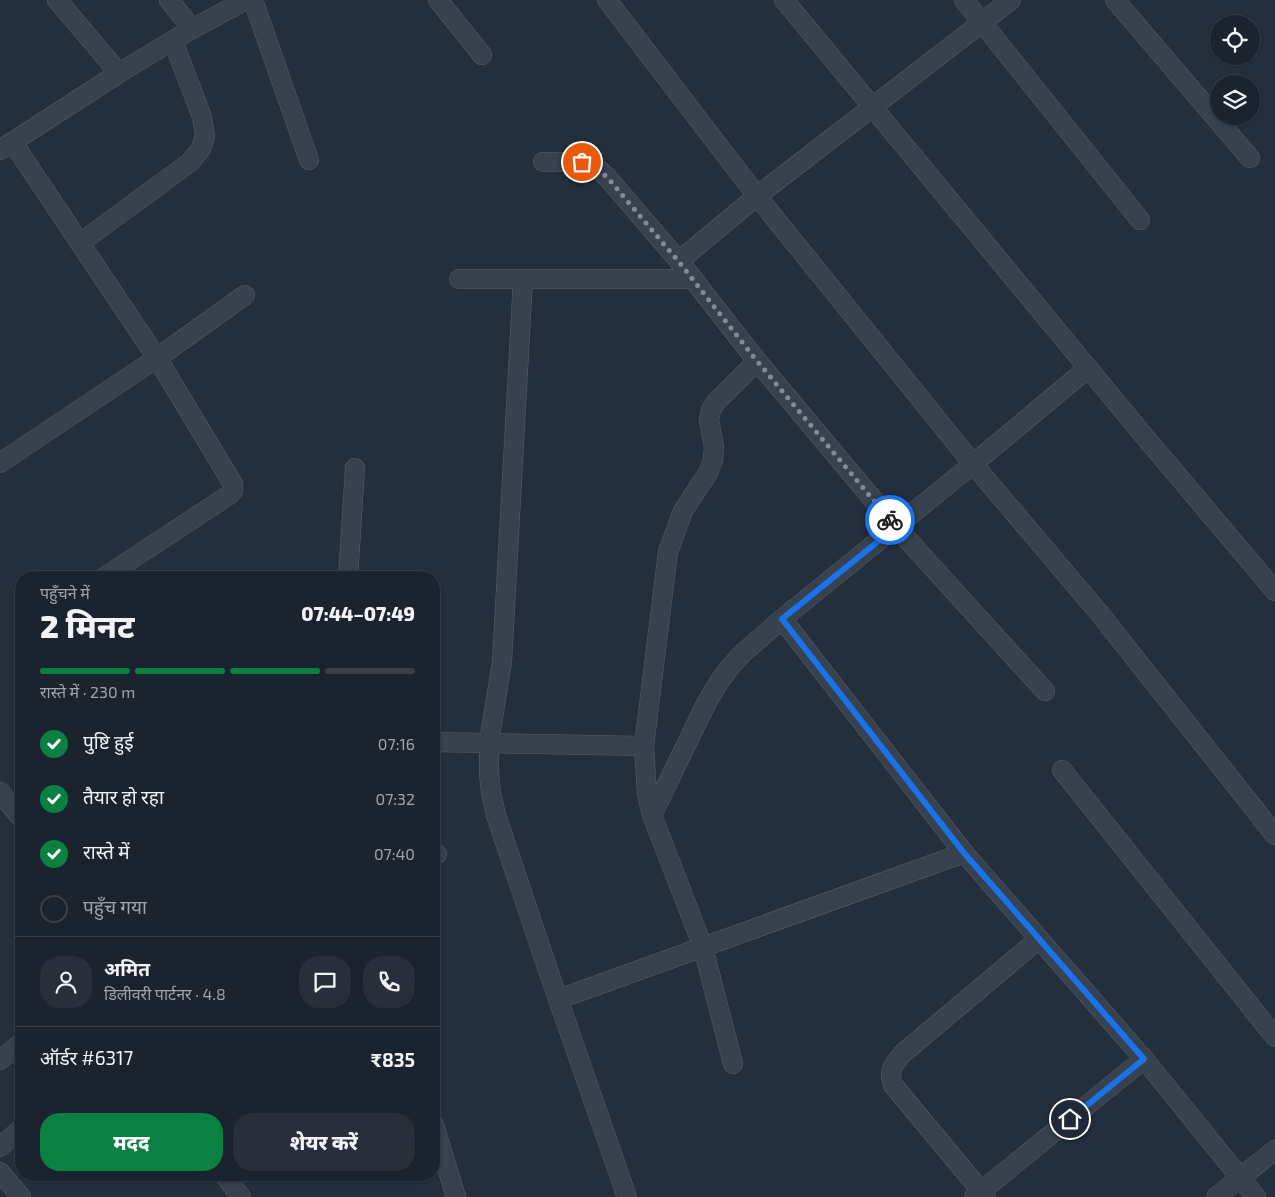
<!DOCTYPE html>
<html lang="hi">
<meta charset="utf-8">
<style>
:root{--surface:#1b232e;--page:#282f3a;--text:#f1f3f6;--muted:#a0a4aa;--line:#39404a;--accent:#0b8043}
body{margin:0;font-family:"Exo 2","Noto Sans Devanagari",sans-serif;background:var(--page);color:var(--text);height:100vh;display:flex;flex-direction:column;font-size:19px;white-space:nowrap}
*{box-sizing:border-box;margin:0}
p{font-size:16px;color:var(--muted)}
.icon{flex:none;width:28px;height:28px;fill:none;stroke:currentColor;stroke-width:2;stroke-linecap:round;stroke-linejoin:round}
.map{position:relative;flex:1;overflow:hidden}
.side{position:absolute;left:15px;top:571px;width:425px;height:610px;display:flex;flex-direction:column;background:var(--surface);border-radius:20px;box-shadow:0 1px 4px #0004,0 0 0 1px var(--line)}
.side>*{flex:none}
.fabs{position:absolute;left:1210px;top:15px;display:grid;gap:10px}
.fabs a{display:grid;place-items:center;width:50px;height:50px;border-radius:50%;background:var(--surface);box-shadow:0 1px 4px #0004,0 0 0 1px var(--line);font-size:25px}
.pin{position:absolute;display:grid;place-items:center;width:42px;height:42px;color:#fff;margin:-21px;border:2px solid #fff;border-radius:50%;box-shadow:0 1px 5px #0007}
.courier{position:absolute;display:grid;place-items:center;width:50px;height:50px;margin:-25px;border:4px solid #1a73e8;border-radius:50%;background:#fff;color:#222;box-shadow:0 1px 6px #0007}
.overview em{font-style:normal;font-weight:800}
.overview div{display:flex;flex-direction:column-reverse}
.overview{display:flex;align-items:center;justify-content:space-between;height:85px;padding:0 25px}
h1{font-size:32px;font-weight:800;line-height:38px}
.bar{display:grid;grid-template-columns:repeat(4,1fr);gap:8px 5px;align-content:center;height:60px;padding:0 25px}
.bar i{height:6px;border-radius:4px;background:var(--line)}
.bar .selected{background:var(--accent)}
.bar p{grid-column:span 4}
.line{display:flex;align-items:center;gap:12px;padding:0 25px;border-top:1px solid var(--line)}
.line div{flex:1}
.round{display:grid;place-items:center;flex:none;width:52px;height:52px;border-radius:20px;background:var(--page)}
ol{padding:0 25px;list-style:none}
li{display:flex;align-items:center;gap:15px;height:55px}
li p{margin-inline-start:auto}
li .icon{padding:5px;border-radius:50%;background:var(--accent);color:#fff;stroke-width:4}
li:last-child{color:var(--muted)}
li i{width:28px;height:28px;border:2px solid var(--line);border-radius:50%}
.button{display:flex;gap:10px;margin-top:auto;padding:10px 25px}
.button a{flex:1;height:58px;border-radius:20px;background:var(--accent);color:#fff;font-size:20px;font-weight:800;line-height:58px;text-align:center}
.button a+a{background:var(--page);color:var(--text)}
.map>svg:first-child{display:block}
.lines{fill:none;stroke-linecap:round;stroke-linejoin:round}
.street-casing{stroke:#565f6c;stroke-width:20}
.street{stroke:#38414e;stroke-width:19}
.done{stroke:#828b98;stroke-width:5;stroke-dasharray:0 9}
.route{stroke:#1a73e8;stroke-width:6}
</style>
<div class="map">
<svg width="1275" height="1197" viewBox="0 0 1275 1197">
<rect width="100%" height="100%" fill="#242f3e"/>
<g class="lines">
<defs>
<g id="street">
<path d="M57,0l62,73"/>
<path d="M169,0l23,29"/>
<path d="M253,0l56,160"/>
<path d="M438,0l44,55"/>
<path d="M607,0l150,196 216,268 -191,155 182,234 -261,94 30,117"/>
<path d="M784,0l356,431 135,160"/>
<path d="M964,0l176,220"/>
<path d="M1115,0l135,158"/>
<path d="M13,143l144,215 76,126v7l-4,4 -126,83"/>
<path d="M0,150l119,-77 73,-44 54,-29"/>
<path d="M543,162h40l11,4 13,11 72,84"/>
<path d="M80,243l109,-80 12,-14 4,-13 -3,-19 -29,-76"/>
<path d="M459,279h234"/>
<path d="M523,279l-21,383 -13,80v31l2,20 5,22 53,158 78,224"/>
<path d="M757,361l139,166 149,164"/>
<path d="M1088,368l-115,96 127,150 175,221"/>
<path d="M0,463l157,-105 88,-63"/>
<path d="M348,578l7,-110"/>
<path d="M434,742l210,4"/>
<path d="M1062,770l213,267"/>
<path d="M0,792l21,26"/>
<path d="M652,815l55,-113 12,-20 11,-15 13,-14 39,-34"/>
<path d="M964,853l180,206 112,138"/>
<path d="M434,855l3,-1"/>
<path d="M559,999l144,-52 -51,-132 -5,-21 -3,-48 24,-194 15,-41 25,-38 5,-13 1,-13 -5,-27 2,-10 5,-8 41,-41 -78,-100 78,-65 254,-196"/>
<path d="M0,1060l21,-17"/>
<path d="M434,1125l22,72"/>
<path d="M0,1147l21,-18"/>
<path d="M0,1172l21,25"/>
<path d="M224,1175l17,22"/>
<path d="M974,1197l170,-138"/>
<path d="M986,1197l-93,-112c-5,-15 0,-19 9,-31l137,-115"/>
<path d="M1216,1197l59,-47"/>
</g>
</defs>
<use href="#street" class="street-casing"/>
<use href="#street" class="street"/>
</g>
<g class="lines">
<path class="done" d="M582,162l12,4 13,11 72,85 78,99 133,159"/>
<path class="route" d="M890,520l6,7 -114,92 182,234 180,206 -74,60"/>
</g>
</svg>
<div class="fabs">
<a><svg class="icon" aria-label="locate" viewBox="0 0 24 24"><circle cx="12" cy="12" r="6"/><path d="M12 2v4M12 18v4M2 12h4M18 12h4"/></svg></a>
<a><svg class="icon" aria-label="layers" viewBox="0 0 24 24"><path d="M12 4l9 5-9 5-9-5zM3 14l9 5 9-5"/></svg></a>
</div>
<div class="pin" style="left:582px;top:162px;background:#ea580c"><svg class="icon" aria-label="bag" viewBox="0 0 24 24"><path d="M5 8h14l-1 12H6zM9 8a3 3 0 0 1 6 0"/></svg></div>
<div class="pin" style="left:1070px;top:1119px;background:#1f2937"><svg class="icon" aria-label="home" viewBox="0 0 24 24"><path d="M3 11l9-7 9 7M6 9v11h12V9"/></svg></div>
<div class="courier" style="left:890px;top:520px"><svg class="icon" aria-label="bike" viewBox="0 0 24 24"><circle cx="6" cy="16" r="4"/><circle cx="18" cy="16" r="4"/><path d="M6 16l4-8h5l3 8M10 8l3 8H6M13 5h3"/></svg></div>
<section class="side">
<div class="overview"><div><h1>2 मिनट</h1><p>पहुँचने में</p></div><em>07:44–07:49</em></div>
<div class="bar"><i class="selected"></i><i class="selected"></i><i class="selected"></i><i></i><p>रास्ते में · 230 m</p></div>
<ol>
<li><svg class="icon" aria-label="check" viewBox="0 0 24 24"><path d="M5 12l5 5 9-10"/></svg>पुष्टि हुई<p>07:16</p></li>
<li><svg class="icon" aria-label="check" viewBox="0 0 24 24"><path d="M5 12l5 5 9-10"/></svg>तैयार हो रहा<p>07:32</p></li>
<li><svg class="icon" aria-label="check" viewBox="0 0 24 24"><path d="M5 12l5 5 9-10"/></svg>रास्ते में<p>07:40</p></li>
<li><i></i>पहुँच गया</li>
</ol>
<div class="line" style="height:90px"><a class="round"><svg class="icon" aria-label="person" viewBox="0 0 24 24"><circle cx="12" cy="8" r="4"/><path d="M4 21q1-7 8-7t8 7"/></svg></a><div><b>अमित</b><p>डिलीवरी पार्टनर · 4.8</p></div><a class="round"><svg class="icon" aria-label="chat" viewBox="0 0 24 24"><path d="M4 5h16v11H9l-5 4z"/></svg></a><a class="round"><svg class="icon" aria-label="phone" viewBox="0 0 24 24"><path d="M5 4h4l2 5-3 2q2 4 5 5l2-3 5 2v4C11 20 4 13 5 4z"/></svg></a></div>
<div class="line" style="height:65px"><div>ऑर्डर #6317</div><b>₹835</b></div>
<div class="button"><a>मदद</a><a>शेयर करें</a></div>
</section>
</div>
